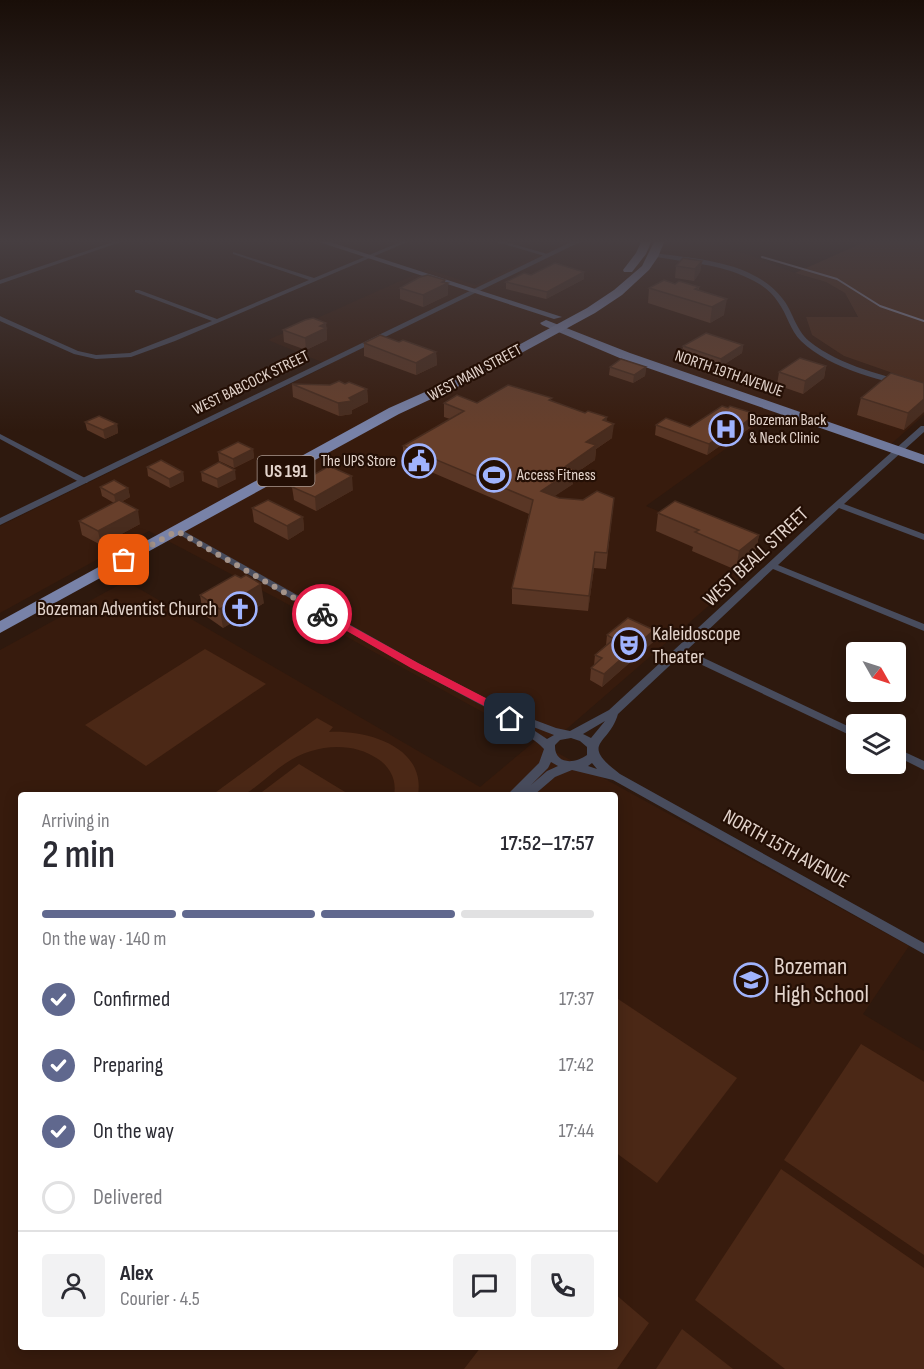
<!DOCTYPE html>
<meta charset="utf-8">
<style>
:root{--surface:#fff;--page:#f2f2f3;--text:#2b2b33;--muted:#7c7c81;--line:#e1e1e2;--accent:#60688e}
body{margin:0;font-family:"Sofia Sans Condensed",sans-serif;background:var(--page);color:var(--text);height:100vh;display:flex;flex-direction:column;font-size:22px;white-space:nowrap}
*{box-sizing:border-box;margin:0}
p{font-size:20px;color:var(--muted)}
.icon{flex:none;width:33px;height:33px;fill:none;stroke:currentColor;stroke-width:2;stroke-linecap:round;stroke-linejoin:round}
.map{position:relative;flex:1;overflow:hidden}
.sheet{position:absolute;left:18px;top:792px;width:600px;height:558px;display:flex;flex-direction:column;background:var(--surface);border-radius:6px;box-shadow:0 3px 15px #0003}
.sheet>*{flex:none}
.needle{width:39px;rotate:129deg}
.buttons{position:absolute;left:846px;top:642px;display:grid;gap:12px}
.buttons a{display:grid;place-items:center;width:60px;height:60px;border-radius:6px;background:var(--surface);box-shadow:0 3px 15px #0003;font-size:30px}
.pin{position:absolute;display:grid;place-items:center;width:51px;height:51px;color:#fff;margin:-26px;border-radius:12px;box-shadow:0 3px 9px #0006}
.courier{position:absolute;display:grid;place-items:center;width:60px;height:60px;margin:-30px;border:4px solid #e11d48;border-radius:50%;background:#fff;color:#222;box-shadow:0 2px 8px #0007}
.overview em{font-style:normal;font-weight:600}
.overview div{display:flex;flex-direction:column-reverse}
.overview{display:flex;align-items:center;justify-content:space-between;height:102px;padding:0 24px}
h1{font-size:39px;font-weight:600;line-height:45px}
.bar{display:grid;grid-template-columns:repeat(4,1fr);gap:9px 6px;align-content:center;height:72px;padding:0 24px}
.bar i{height:8px;border-radius:4px;background:var(--line)}
.bar .active{background:var(--accent)}
.bar p{grid-column:span 4}
.line{display:flex;align-items:center;gap:15px;padding:0 24px;border-top:2px solid var(--line)}
.line div{flex:1}
.round{display:grid;place-items:center;flex:none;width:63px;height:63px;border-radius:6px;background:var(--page)}
ol{padding:0 24px;list-style:none}
li{display:flex;align-items:center;gap:18px;height:66px}
li p{margin-inline-start:auto}
li .icon{padding:6px;border-radius:50%;background:var(--accent);color:#fff;stroke-width:4}
li:last-child{color:var(--muted)}
li i{width:33px;height:33px;border:3px solid var(--line);border-radius:50%}
.map>svg:first-child{display:block}
.built{fill:#371b0d;fill-rule:evenodd}
.green{fill:#4b2816}
.lines{fill:none;stroke-linecap:round;stroke-linejoin:round}
.stream{stroke:#8689a3;stroke-width:2}
.minor{fill:#484c5d;fill-rule:evenodd}
.tertiary{fill:#484c5d;fill-rule:evenodd}
.secondary{fill:#5e6681;fill-rule:evenodd}
.primary{fill:#70799c;fill-rule:evenodd}
.trunk{fill:#7882a8;fill-rule:evenodd}
.wall{fill:#593625}
.shaded-wall{fill:#482c1e}
.building{fill:#673f2b;stroke:#482c1e;stroke-width:1.5}
.route{fill:#e11d48}
.done{stroke:#a4938a;stroke-width:6;stroke-dasharray:0 10.8}
.labels{text-anchor:middle;dominant-baseline:central;stroke-width:4.5;stroke-linejoin:round;paint-order:stroke}
.far-street-label{font-size:16px;fill:#e3d4cc;stroke:#240f05}
.far-poi-label{font-size:16px;fill:#e3d4cc;stroke:#240f05;text-anchor:start}
.shield{fill:#240f05;stroke:#aa9990;stroke-width:1.5}
.shield-label{font-size:18px;font-weight:bold;fill:#e3d4cc}
.street-label{font-size:20px;fill:#e3d4cc;stroke:#240f05}
.poi-label{font-size:20px;fill:#e3d4cc;stroke:#240f05;text-anchor:end}
.near-poi-label{font-size:24px;fill:#e3d4cc;stroke:#240f05;text-anchor:start}
</style>
<div class="map">
<svg width="924" height="1369" viewBox="0 0 924 1369">
<rect width="100%" height="100%" fill="#2e190e"/>
<path class="built" d="M567,240h128l52,14 48,19 31,9 19,11 13,25 -52,-1 6,18 32,21 80,28v31l-34,30 -106,-38 -138,99 120,50 -204,177 -26,8 373,205 -46,68 61,37v318h-924v-719l126,-69 354,206 55,-46 -253,-140 -133,-70 -149,82v-87l329,-161 -61,-25 159,-71 49,16zM21,795h594v552h-594z"/>
<g class="green">
<path d="M869,240h55v144l-80,-28 -32,-21 -6,-18h52l-13,-24 -19,-11 -31,-9z"/>
<path d="M205,649l61,35 -120,82 -61,-41z"/>
<path d="M317,718l16,9 -4,5c37,-2 97,14 89,63h-24c3,-15 -4,-28 -16,-36 -27,-19 -66,-14 -92,4 -14,9 -27,23 -41,31 -8,4 -24,1 -33,1z"/>
<path d="M299,764l51,31h-92z"/>
<path d="M615,997l122,81 -80,105 -42,-31z"/>
<path d="M861,1044l63,38v173l-140,-95z"/>
<path d="M781,1169l143,99v101h-139l-90,-69z"/>
<path d="M615,1294l34,29 -32,46h-153l17,-22h134z"/>
<path d="M682,1329l51,40h-77z"/>
</g>
<g class="lines">
<path class="stream" d="M762,257l75,22 43,27 44,15"/>
<g class="minor">
<path d="M119,240h7l-126,44v-4z"/>
<path d="M405,240h7l-237,101 -44,16 -35,2 -22,-5 -74,-33v-5l2,1 76,34 18,4 34,-2 82,-32 -77,-29v-2h4l78,29 92,-39 -76,-26v-2l81,26z"/>
<path d="M490,240h8l53,15 -3,2z"/>
<path d="M654,253c42,6 99,8 128,45 11,13 13,31 27,43 32,26 76,34 115,46v4c-39,-10 -93,-21 -123,-50 -11,-11 -14,-27 -23,-39 -6,-10 -17,-18 -28,-23 -31,-16 -65,-16 -98,-23v-2z"/>
<path d="M921,426h3v6l-80,72 80,30v6l-85,-32 -61,57 146,59v7l-151,-62 -86,81 169,80v8l-175,-83 -63,59c-9,32 -40,28 2,60l304,169v11l-311,-174 -41,-10 -17,7 -21,18h-27l32,-32 5,-14c-12,-13 -30,-19 -42,-33l-92,-49 -237,-136 4,-3 3,1 238,134 90,47 48,18 14,3 39,-21 193,-178zM605,721l-14,17 -8,-4zM523,723l31,12 -7,4zM571,738l9,3 7,6v8c-12,9 -33,10 -32,-10l5,-5zM551,762l7,4 -11,5 -16,14 17,-17zM592,763l5,6 -9,-3z"/>
<path d="M0,434l87,45 1,2 -1,2h-6l-81,-44z"/>
<path d="M896,748l28,13v9l-28,-14z"/>
</g>
<path class="tertiary" d="M575,240h9l-584,285v-7z"/>
<path class="secondary" d="M313,240h11l238,77 -8,2z"/>
<path class="primary" d="M546,320l84,33 294,102v9l-302,-105 -80,-34 -2,-2z"/>
<g class="trunk">
<path d="M642,240h10l-6,14 -14,18h-8l-1,-2 13,-17z"/>
<path d="M655,240h10l-7,17 -9,13 -27,25 -27,18 -125,68 -71,33 -399,219v-12l389,-213 72,-32 126,-68 27,-18 28,-24z"/>
</g>
</g>
<g class="wall">
<path d="M702,261l-2,11 -6,9 -19,-3 1,-12z"/>
<path d="M531,275l53,4 -38,20 -40,-10v-7z"/>
<path d="M445,282l3,1v12l-25,12 -23,-8v-11z"/>
<path d="M675,284l24,3v3l25,25 -14,8 -62,-20 1,-15z"/>
<path d="M326,323l1,17 -21,10 -22,-8 -1,-12z"/>
<path d="M399,342l37,10 1,13 -21,10 -52,-19v-13z"/>
<path d="M743,345l-1,8 -22,14 -38,-12 1,-9z"/>
<path d="M826,366l-2,12 -21,16 -26,-9 2,-13z"/>
<path d="M610,367h36l-1,9 -12,7 -24,-8z"/>
<path d="M924,383l-20,47 -47,-15 4,-17z"/>
<path d="M292,384l38,1 15,-1 22,5 1,13 -16,8v4l-13,2 -46,-19z"/>
<path d="M552,401l54,20 6,17 -16,11 -1,11 -22,15v9l-19,12 5,2 24,2 31,-2 -8,71 -12,-1 -6,43 -76,-7v-16l17,-74 -126,-54v-14l47,-27 -6,-2v-14h33z"/>
<path d="M85,422l32,2 1,9 -13,6 -18,-9z"/>
<path d="M656,425l34,2 64,-2 -17,12 -3,-1 -27,19 -52,-20z"/>
<path d="M253,449l1,9 -20,10 -15,-7 -1,-9z"/>
<path d="M147,467l36,5 1,9 -14,7 -22,-12z"/>
<path d="M201,472l35,7 -18,9 -16,-7z"/>
<path d="M100,487l28,1 2,9 -9,5 19,22 -39,21 -19,-10 -3,-14 35,-18 -12,-7z"/>
<path d="M292,487l61,3 -37,21 -22,-11z"/>
<path d="M252,508l51,9 1,13 -16,10 -34,-18z"/>
<path d="M658,513l101,22 -4,19 -19,16 -44,-19 1,-4 -37,-16z"/>
<path d="M200,595l64,8 -41,25 -20,-14z"/>
<path d="M607,635l46,7 -51,45 -12,-7 1,-12 3,-3 1,-10 11,-10z"/>
</g>
<g class="shaded-wall">
<path d="M702,261l-2,11 -6,9 1,-12z"/>
<path d="M584,272v7l-38,20 1,-7z"/>
<path d="M445,280v5l3,-2v12l-25,12v-12z"/>
<path d="M727,299l-3,16 -14,8 2,-16z"/>
<path d="M326,323l1,17 -21,10 -1,-12 15,-12z"/>
<path d="M743,345l-1,8 -22,14 1,-8z"/>
<path d="M436,352l1,13 -21,10v-12z"/>
<path d="M826,366l-2,12 -21,16 2,-13z"/>
<path d="M646,367l-1,9 -12,7 1,-8z"/>
<path d="M367,389l1,13 -16,8v4l-13,2 -1,-13z"/>
<path d="M924,399v13l-20,18 4,-17z"/>
<path d="M756,414l-2,11 -17,12 2,-10z"/>
<path d="M607,417l-1,12 8,-5 -2,14 -16,11 -1,11 -22,15v9l-33,22 1,-15 45,-49 17,-22z"/>
<path d="M117,424l1,9 -13,6 -2,-9z"/>
<path d="M735,425l-1,11 -27,19 2,-11z"/>
<path d="M253,449l1,9 -20,10 -1,-9z"/>
<path d="M235,470l1,9 -18,9 -1,-9z"/>
<path d="M183,472l1,9 -14,7 -1,-9z"/>
<path d="M352,476l1,14 -37,21 -1,-14z"/>
<path d="M128,488l2,9 -14,7 -2,-9z"/>
<path d="M138,510l2,14 -39,21 -3,-14z"/>
<path d="M303,517l1,13 -16,10 -1,-14z"/>
<path d="M759,535l-4,19 -19,16 3,-19z"/>
<path d="M595,552l-1,16 -6,43 1,-15z"/>
<path d="M261,584l3,19 -41,25 -3,-19z"/>
<path d="M654,630l-1,12 -51,45 2,-13z"/>
</g>
<g class="building">
<path d="M683,258l19,3 -7,8 -19,-3z"/>
<path d="M555,263l29,9 -37,20 -41,-10 18,-9 7,2z"/>
<path d="M428,275l17,5 -3,2 6,1 -25,12 -23,-7 20,-11z"/>
<path d="M664,280l11,4 4,-3 20,6 -4,2 32,10 -15,8 -63,-19z"/>
<path d="M313,318l13,5 -6,3 6,2 -21,10 -22,-8 22,-10z"/>
<path d="M706,333l37,12 -22,14 -38,-13z"/>
<path d="M380,335l19,7 4,-2 33,12 -20,11 -52,-20z"/>
<path d="M800,358l26,8 -21,15 -26,-9z"/>
<path d="M621,359l25,8 -12,8 -24,-8z"/>
<path d="M891,373l33,10v16l-16,14 -47,-15z"/>
<path d="M339,381l6,3 4,-2 18,7 -18,9 3,3 -14,2 -46,-19 38,1z"/>
<path d="M508,385l44,13 -3,2 36,13 3,-2 19,6 -4,3 11,4 -28,18 10,3 -30,21 8,3 -33,22 18,7 24,2 14,-9 17,7 -7,55 -12,-1 -6,44 -77,-8 21,-88 -130,-54 61,-35 -20,-8 13,-8 20,8z"/>
<path d="M722,406l6,2 2,-2 26,8 -17,13 -4,-2 -26,19 -53,-19 10,-7 24,9z"/>
<path d="M99,416l18,8 -14,6 -18,-8z"/>
<path d="M238,442l15,7 -20,10 -15,-7z"/>
<path d="M161,460l22,12 -14,7 -22,-12z"/>
<path d="M219,462l16,8 -18,9 -16,-7z"/>
<path d="M329,466l23,10 -37,21 -23,-10z"/>
<path d="M114,480l14,8 -14,7 -14,-8z"/>
<path d="M119,500l19,10 -40,21 -19,-10z"/>
<path d="M268,500l35,17 -16,9 -35,-18z"/>
<path d="M675,501l84,34 -20,16 -44,-19 4,-2 -41,-17z"/>
<path d="M235,575l6,3 5,-3 15,9 -41,25 -20,-14z"/>
<path d="M628,618l26,12 -50,44 -13,-6 11,-10 -7,-3 19,-16 -7,-4z"/>
</g>
<linearGradient id="sky" x2="0" y2="1"><stop stop-color="#190e08"/><stop offset="0.56" stop-color="#463e41"/><stop offset="1" stop-color="#463e41" stop-opacity="0"/></linearGradient>
<rect width="924" height="431" fill="url(#sky)"/>
<path class="route" d="M319,612h7l92,51 91,47 6,9 -1,3h-7l-5,-7 -91,-47 -92,-53z"/>
<g class="lines">
<path class="done" d="M124,560l53,-29 145,83"/>
</g>
<defs>
<symbol id="hospital-ring" viewBox="-11 -11 22 22"><circle r="9.5" fill="#240f05" stroke="#a0b3fd" stroke-width="1.5"/><path d="M-5-5h3v3.5h4V-5h3V5h-3V1.5h-4V5h-3Z" fill="#a0b3fd"/></symbol>
<symbol id="civic-ring" viewBox="-11 -11 22 22"><circle r="9.5" fill="#240f05" stroke="#a0b3fd" stroke-width="1.5"/><path d="M-.6-6.5H3V-4.5H.6V-3L4-1V1h2V6H-6V1h2V-1L-.6-3ZM-1.2 2.5V6h2.4V2.5Z" fill="#a0b3fd"/></symbol>
<symbol id="stadium-ring" viewBox="-11 -11 22 22"><circle r="9.5" fill="#240f05" stroke="#a0b3fd" stroke-width="1.5"/><path d="M0-5a6.5 5 0 1 0 0 10a6.5 5 0 1 0 0-10ZM-3.5-1.8h7v3.6h-7Z" fill="#a0b3fd"/></symbol>
<symbol id="church-ring" viewBox="-11 -11 22 22"><circle r="9.5" fill="#240f05" stroke="#a0b3fd" stroke-width="1.5"/><path d="M-1.2-6h2.4v3.5h3.3v2.4h-3.3V6h-2.4V-.1h-3.3v-2.4h3.3Z" fill="#a0b3fd"/></symbol>
<symbol id="theatre-ring" viewBox="-11 -11 22 22"><circle r="9.5" fill="#240f05" stroke="#a0b3fd" stroke-width="1.5"/><path d="M-5-5.5Q0-4 5-5.5V0Q5 5 0 6Q-5 5-5 0ZM-3.3-2.5H-1v1.5H-3.3ZM1-2.5H3.3v1.5H1ZM-2.8 1Q0 5.5 2.8 1Z" fill="#a0b3fd"/></symbol>
<symbol id="school-ring" viewBox="-11 -11 22 22"><circle r="9.5" fill="#240f05" stroke="#a0b3fd" stroke-width="1.5"/><path d="M0-5L7-2L0 1L-7-2ZM-4 1L0 2.5L4 1V4Q0 6-4 4Z" fill="#a0b3fd"/></symbol>
</defs>
<g fill-rule="evenodd">
<use href="#hospital-ring" x="707" y="410" width="38" height="38"/>
<use href="#civic-ring" x="400" y="442" width="38" height="38"/>
<use href="#stadium-ring" x="475" y="456" width="38" height="38"/>
<use href="#church-ring" x="221" y="590" width="38" height="38"/>
<use href="#theatre-ring" x="610" y="626" width="38" height="38"/>
<use href="#school-ring" x="732" y="961" width="38" height="38"/>
</g>
<g class="labels">
<g class="far-street-label">
<text transform="translate(475 373) rotate(-28)">WEST MAIN STREET</text>
<text transform="translate(729 374) rotate(19)">NORTH 19TH AVENUE</text>
<text transform="translate(251 383) rotate(-26)">WEST BABCOCK STREET</text>
</g>
<g class="far-poi-label">
<text x="749" y="420">Bozeman Back<tspan x="749" dy="18">&amp; Neck Clinic</tspan></text>
<text x="396" y="461" text-anchor="end">The UPS Store</text>
<text x="517" y="475">Access Fitness</text>
</g>
<rect class="shield" x="257.5" y="456" width="57" height="30" rx="4.5"/>
<g class="shield-label">
<text x="286" y="471">US 191</text>
</g>
<g class="street-label">
<text transform="translate(756 557) rotate(-43)">WEST BEALL STREET</text>
<text transform="translate(786 849) rotate(29)">NORTH 15TH AVENUE</text>
</g>
<g class="poi-label">
<text x="217" y="609">Bozeman Adventist Church</text>
<text x="652" y="634" text-anchor="start">Kaleidoscope<tspan x="652" dy="23">Theater</tspan></text>
</g>
<g class="near-poi-label">
<text x="774" y="966">Bozeman<tspan x="774" dy="28">High School</tspan></text>
</g>
</g>
</svg>
<div class="buttons">
<a><svg class="needle" viewBox="-14 -14 28 28"><path d="M0-13l5 13h-10z" fill="#e53935"/><path d="M0 13l5-13h-10z" fill="#7c7c81"/></svg></a>
<a><svg class="icon" aria-label="layers" viewBox="0 0 24 24"><path d="M12 4l9 5-9 5-9-5zM3 14l9 5 9-5"/></svg></a>
</div>
<div class="pin" style="left:124px;top:560px;background:#ea580c"><svg class="icon" aria-label="bag" viewBox="0 0 24 24"><path d="M5 8h14l-1 12H6zM9 8a3 3 0 0 1 6 0"/></svg></div>
<div class="pin" style="left:510px;top:719px;background:#1f2937"><svg class="icon" aria-label="home" viewBox="0 0 24 24"><path d="M3 11l9-7 9 7M6 9v11h12V9"/></svg></div>
<div class="courier" style="left:322px;top:614px"><svg class="icon" aria-label="bike" viewBox="0 0 24 24"><circle cx="6" cy="16" r="4"/><circle cx="18" cy="16" r="4"/><path d="M6 16l4-8h5l3 8M10 8l3 8H6M13 5h3"/></svg></div>
<section class="sheet">
<div class="overview"><div><h1>2 min</h1><p>Arriving in</p></div><em>17:52–17:57</em></div>
<div class="bar"><i class="active"></i><i class="active"></i><i class="active"></i><i></i><p>On the way · 140 m</p></div>
<ol>
<li><svg class="icon" aria-label="check" viewBox="0 0 24 24"><path d="M5 12l5 5 9-10"/></svg>Confirmed<p>17:37</p></li>
<li><svg class="icon" aria-label="check" viewBox="0 0 24 24"><path d="M5 12l5 5 9-10"/></svg>Preparing<p>17:42</p></li>
<li><svg class="icon" aria-label="check" viewBox="0 0 24 24"><path d="M5 12l5 5 9-10"/></svg>On the way<p>17:44</p></li>
<li><i></i>Delivered</li>
</ol>
<div class="line" style="height:108px"><a class="round"><svg class="icon" aria-label="person" viewBox="0 0 24 24"><circle cx="12" cy="8" r="4"/><path d="M4 21q1-7 8-7t8 7"/></svg></a><div><b>Alex</b><p>Courier · 4.5</p></div><a class="round"><svg class="icon" aria-label="chat" viewBox="0 0 24 24"><path d="M4 5h16v11H9l-5 4z"/></svg></a><a class="round"><svg class="icon" aria-label="phone" viewBox="0 0 24 24"><path d="M5 4h4l2 5-3 2q2 4 5 5l2-3 5 2v4C11 20 4 13 5 4z"/></svg></a></div>
</section>
</div>
